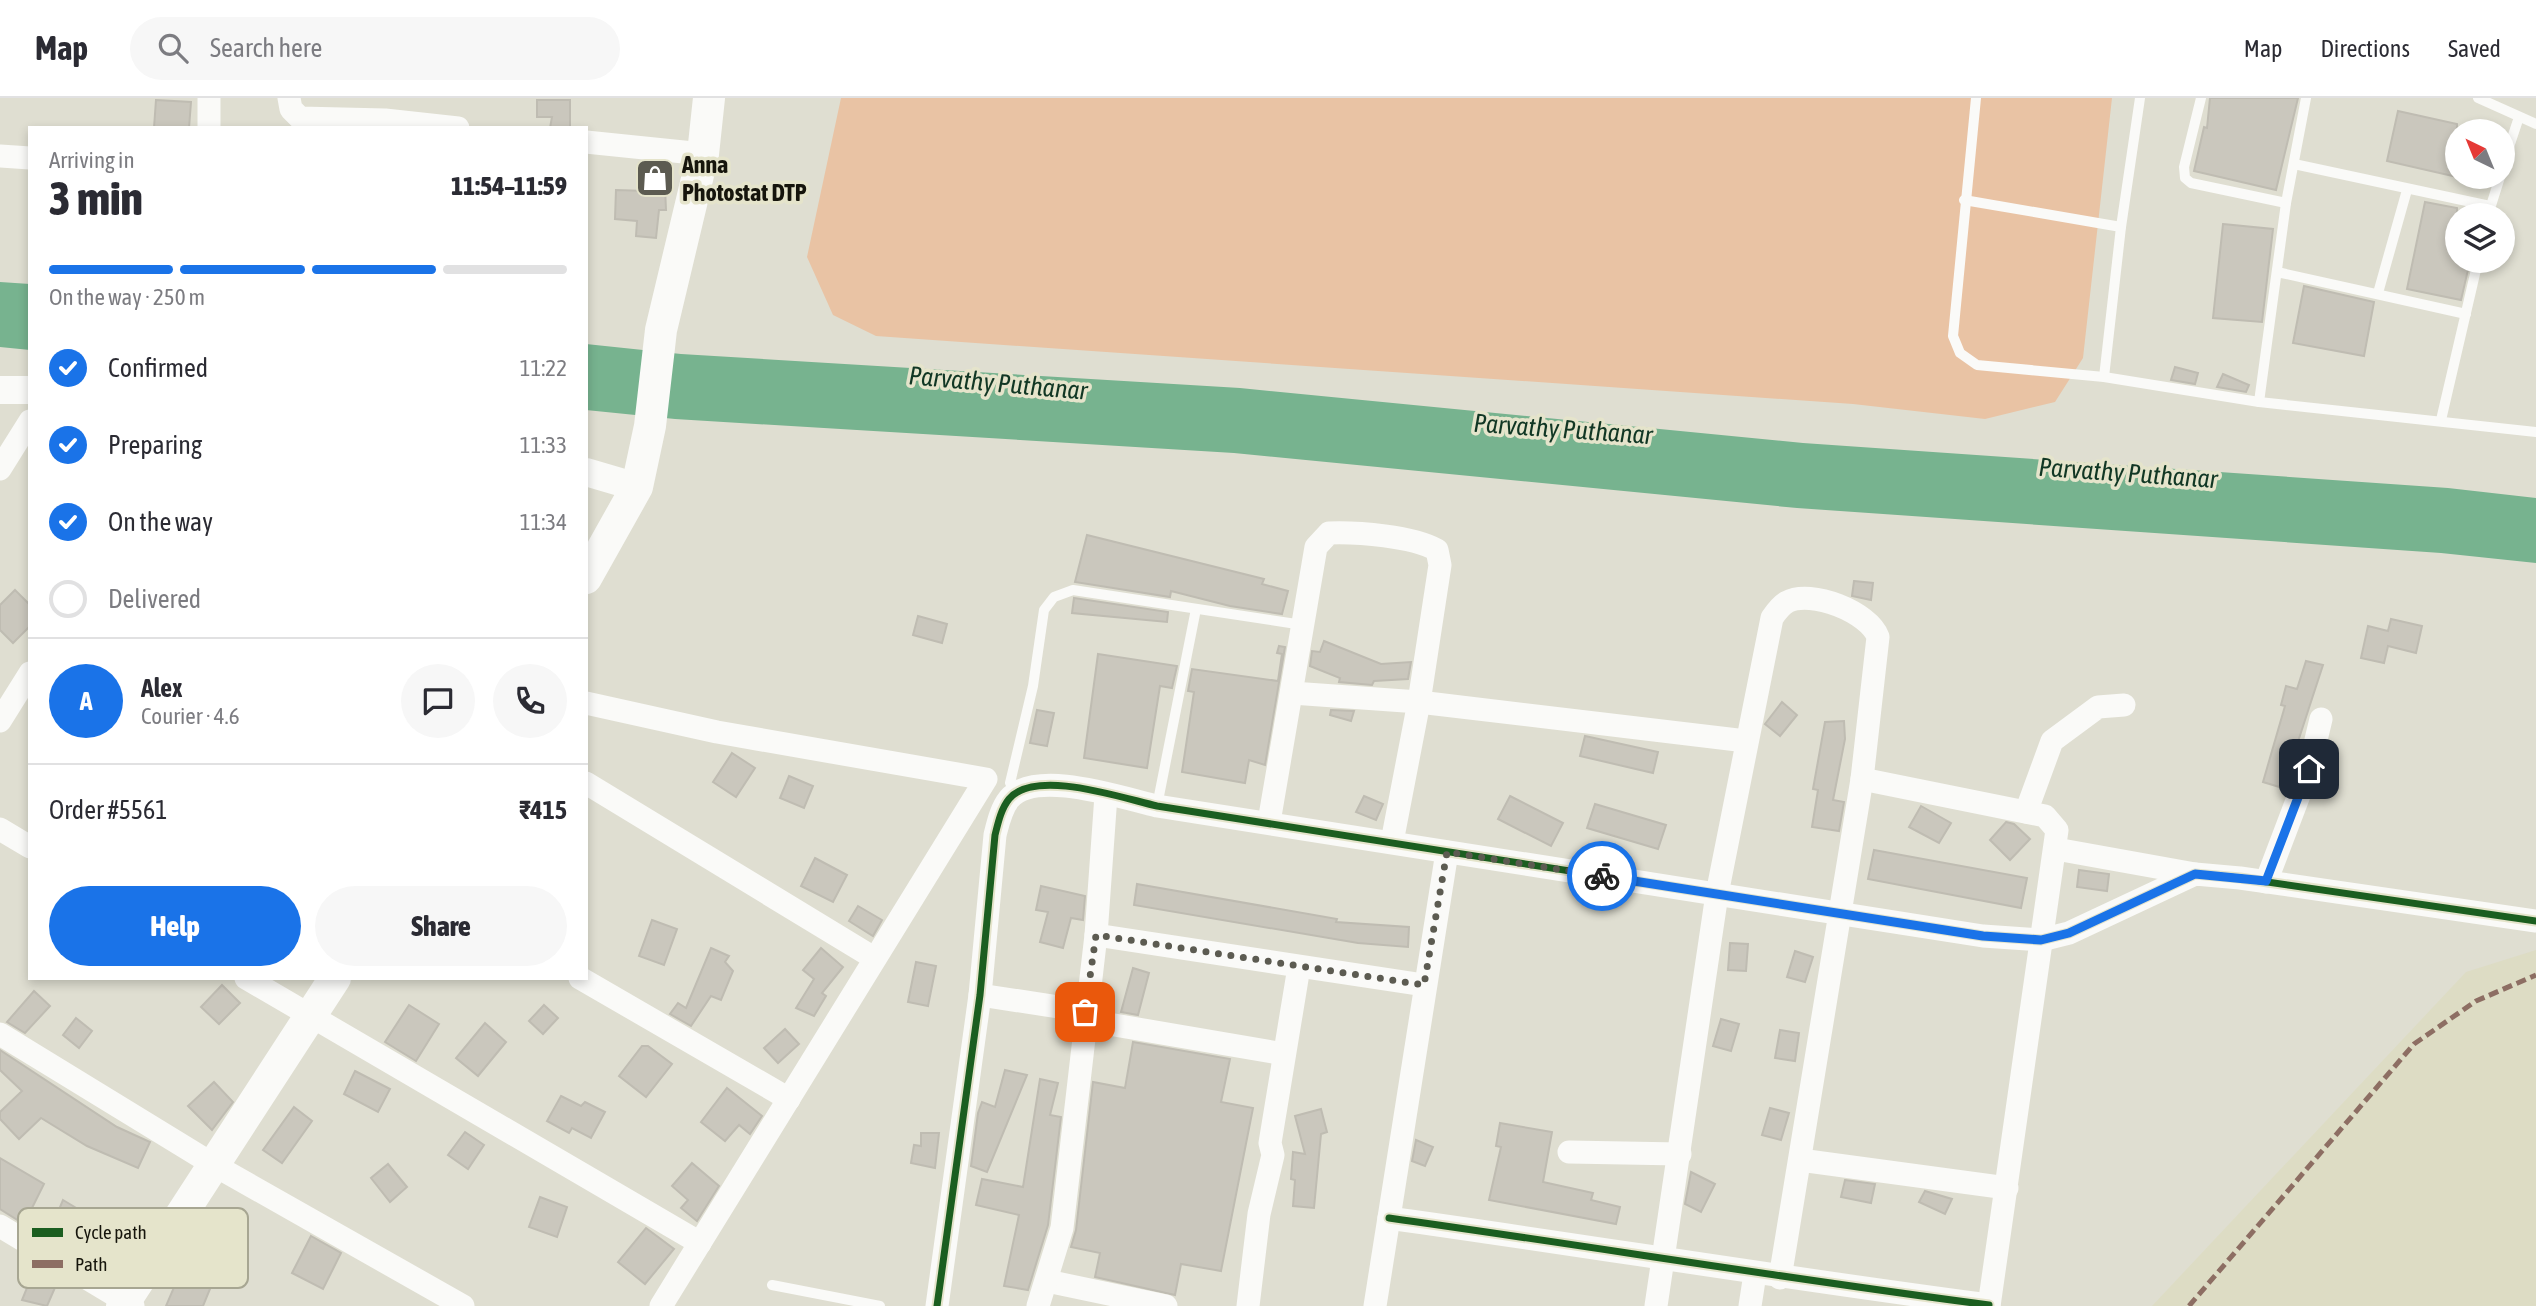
<!DOCTYPE html>
<meta charset="utf-8">
<style>
:root{--surface:#fff;--page:#f7f7f7;--text:#2b2b33;--muted:#7c7c81;--line:#e1e1e2;--accent:#1a73e8}
body{margin:0;font-family:"Asap Condensed",sans-serif;background:var(--page);color:var(--text);height:100vh;display:flex;flex-direction:column;font-size:26px;white-space:nowrap}
*{box-sizing:border-box;margin:0}
p{font-size:23px;color:var(--muted)}
.icon{flex:none;width:38px;height:38px;fill:none;stroke:currentColor;stroke-width:2;stroke-linecap:round;stroke-linejoin:round}
.map{position:relative;flex:1;overflow:hidden}
.sheet{position:absolute;left:28px;top:28px;width:560px;height:854px;display:flex;flex-direction:column;background:var(--surface);border-radius:0px;box-shadow:0 4px 10px #0003}
.sheet>*{flex:none}
.needle{width:46px;rotate:317deg}
.fabs{position:absolute;left:2445px;top:21px;display:grid;gap:14px}
.fabs a{display:grid;place-items:center;width:70px;height:70px;border-radius:50%;background:var(--surface);box-shadow:0 4px 10px #0003;font-size:35px}
.pin{position:absolute;display:grid;place-items:center;width:60px;height:60px;color:#fff;margin:-30px;border-radius:14px;box-shadow:0 4px 10px #0006}
.courier{position:absolute;display:grid;place-items:center;width:70px;height:70px;margin:-35px;border:5px solid #1a73e8;border-radius:50%;background:#fff;color:#222;box-shadow:0 2px 9px #0007}
.summary em{font-style:normal;font-weight:800}
.summary div{display:flex;flex-direction:column-reverse}
.summary{display:flex;align-items:center;justify-content:space-between;height:119px;padding:0 21px}
h1{font-size:46px;font-weight:800;line-height:52px}
.bar{display:grid;grid-template-columns:repeat(4,1fr);gap:10px 7px;align-content:center;height:84px;padding:0 21px}
.bar i{height:9px;border-radius:5px;background:var(--line)}
.bar .on{background:var(--accent)}
.bar p{grid-column:span 4}
.line{display:flex;align-items:center;gap:18px;padding:0 21px;border-top:2px solid var(--line)}
.line div{flex:1}
.round{display:grid;place-items:center;flex:none;width:74px;height:74px;border-radius:37px;background:var(--page)}
ol{padding:0 21px;list-style:none}
li{display:flex;align-items:center;gap:21px;height:77px}
li p{margin-inline-start:auto}
li .icon{padding:7px;border-radius:50%;background:var(--accent);color:#fff;stroke-width:4}
li:last-child{color:var(--muted)}
li i{width:38px;height:38px;border:4px solid var(--line);border-radius:50%}
.button{display:flex;gap:14px;margin-top:auto;padding:14px 21px}
.button a{flex:1;height:80px;border-radius:42px;background:var(--accent);color:#fff;font-size:28px;font-weight:800;line-height:80px;text-align:center}
.button a+a{background:var(--page);color:var(--text)}
header{display:flex;align-items:center;gap:42px;box-sizing:border-box;height:98px;padding:0 35px;background:var(--surface);border-bottom:2px solid var(--line)}
header strong{font-size:33px}
nav{display:flex;gap:38px;margin-inline-start:auto;font-size:24px}
.search{width:490px;height:63px;background:var(--page);display:flex;align-items:center;gap:18px;box-sizing:border-box;padding:0 24px;border-radius:38px;color:var(--muted);font-size:26px}
.map>svg:first-child{display:block}
.built{fill:#dddcc4}
.green{fill:#e9c3a4}
.water{fill:#77b38f}
.building{fill:#cac7bd;stroke:#bfbcb2;stroke-width:2}
.lines{fill:none;stroke-linecap:round;stroke-linejoin:round}
.service{stroke:#fafaf8;stroke-width:10}
.minor{stroke:#fafaf8;stroke-width:23}
.tertiary{stroke:#fafaf8;stroke-width:28}
.secondary{stroke:#fafaf8;stroke-width:32}
.quiet{stroke:#8d6e63;stroke-width:5;stroke-dasharray:10 5;stroke-linecap:butt}
.cycleway-casing{stroke:#e5e4cb;stroke-width:11}
.cycleway{stroke:#1b5e20;stroke-width:7}
.done{stroke:#5c5b51;stroke-width:7;stroke-dasharray:0 12.6}
.route{stroke:#1a73e8;stroke-width:9}
.labels{text-anchor:middle;dominant-baseline:central;stroke-width:7;stroke-linejoin:round;paint-order:stroke}
.poi-label{font-size:24px;font-weight:bold;fill:#16150c;stroke:#e5e4cb;text-anchor:start}
.water-label{font-size:26px;font-style:italic;fill:#113724;stroke:#e5e4cb}
.key{fill:#e5e4cb;stroke:#a7a692;stroke-width:2}
.key-label{font-size:19px;fill:#16150c}
</style>
<header>
<strong>Map</strong>
<div class="search"><svg class="icon" aria-label="search" viewBox="0 0 24 24"><circle cx="10" cy="10" r="6"/><path d="M15 15l6 6"/></svg>Search here</div>
<nav><a>Map</a><a>Directions</a><a>Saved</a></nav>
</header>
<div class="map">
<svg width="2536" height="1208" viewBox="0 0 2536 1208">
<rect width="100%" height="100%" fill="#dfded1"/>
<path class="built" d="M2536,852v356h-384l314,-334z"/>
<path class="green" d="M841,0h1271l-29,260 -28,44 -70,17 -132,-15 -977,-68 -43,-21 -26,-58z"/>
<g class="water">
<path d="M0,184l30,2v66l-30,-3z"/>
<path d="M586,246l95,10 559,34 563,55 645,45 88,10v65l-95,-10 -644,-45 -563,-55 -559,-34 -89,-9z"/>
</g>
<g class="building">
<path d="M2210,0h88l-22,92 -82,-19 10,-44 3,1z"/>
<path d="M156,2l35,2 -2,26h-35z"/>
<path d="M537,2h33v28h-20l2,-11h-15z"/>
<path d="M2398,13l59,13v53l-70,-16z"/>
<path d="M647,64l17,2 2,46h-7l-3,28 -20,-2 1,-15 -22,-2 1,-29 31,1z"/>
<path d="M2425,104l32,6v53h13l-9,39 -54,-11z"/>
<path d="M2223,126l50,5 -11,93 -49,-4z"/>
<path d="M2304,188l70,16 -10,54 -71,-13z"/>
<path d="M2175,269l23,6 -3,11 -24,-4z"/>
<path d="M2223,276l26,11 -3,7 -29,-5z"/>
<path d="M1087,437l177,44 -2,5 26,7 -6,23 -52,-8 -59,-15 -1,6 -95,-15z"/>
<path d="M1854,483l19,2 -2,17 -19,-4z"/>
<path d="M15,492l15,15v21l-17,17 -13,-13v-25z"/>
<path d="M1074,500l94,14 -1,10 -95,-9z"/>
<path d="M918,518l29,8 -5,19 -29,-8z"/>
<path d="M2391,521l31,7 -6,27 -28,-7 -4,17 -23,-5 7,-32 20,5z"/>
<path d="M1324,543l57,23 30,-2 -3,17 -34,2 -2,4 -33,-3 1,-4 -30,-12 2,-15 8,1z"/>
<path d="M1279,548l6,1 -20,118 -16,-5 -4,23 -63,-11 12,-80 -6,-1 4,-22 86,12 4,-27 -5,-1z"/>
<path d="M1098,556l79,12 -5,22 -12,-2 -13,82 -63,-10z"/>
<path d="M2306,563l17,4 -33,101 5,1 -9,22 -23,-7 22,-76 -4,-1 5,-19 11,3z"/>
<path d="M1782,604l15,13 -17,21 -15,-12z"/>
<path d="M1037,612l17,3 -7,33 -17,-3z"/>
<path d="M1331,612l23,1 -3,10 -21,-6z"/>
<path d="M1844,623l1,18 -12,61 11,2 -5,29 -27,-4 6,-37 -5,-1 12,-67z"/>
<path d="M1585,638l73,16 -5,21 -73,-17z"/>
<path d="M732,655l23,15 -19,29 -23,-15z"/>
<path d="M789,678l24,10 -9,22 -24,-10z"/>
<path d="M1364,698l19,8 -7,16 -20,-8z"/>
<path d="M1510,698l53,27 -12,23 -53,-27z"/>
<path d="M1595,706l71,21 -8,24 -71,-21z"/>
<path d="M1921,708l30,17 -12,20 -30,-16z"/>
<path d="M2006,724l8,2 16,15 -20,21 -20,-20z"/>
<path d="M1874,752l153,28 -6,30 -153,-29z"/>
<path d="M815,760l32,17 -14,27 -32,-16z"/>
<path d="M2079,772l30,4 -2,17 -30,-4z"/>
<path d="M1137,786l200,35 -1,3 73,5 -1,20 -50,-4 -224,-38z"/>
<path d="M1041,788l44,10 -2,24 -12,-2 -8,30 -23,-6 8,-30 -12,-2z"/>
<path d="M858,808l24,14 -9,16 -24,-15z"/>
<path d="M652,822l25,9 -13,36 -25,-9z"/>
<path d="M1730,845l18,1 -2,27 -18,-1z"/>
<path d="M711,850l18,8 -4,6 8,9 -12,29 -10,-4 -20,30 -21,-12 8,-11 8,5z"/>
<path d="M821,850l22,19 -21,26 4,3 -12,20 -18,-8 18,-29 -11,-9z"/>
<path d="M1795,853l18,6 -8,25 -18,-5z"/>
<path d="M916,864l20,4 -8,40 -20,-4z"/>
<path d="M1133,870l16,5 -11,42 -17,-3z"/>
<path d="M222,887l18,18 -21,21 -18,-17z"/>
<path d="M34,893l16,15 -25,27 -18,-11z"/>
<path d="M409,907l30,19 -23,37 -31,-19z"/>
<path d="M544,907l14,13 -15,16 -14,-13z"/>
<path d="M76,920l16,13 -13,17 -16,-13z"/>
<path d="M1721,921l18,5 -8,27 -18,-5z"/>
<path d="M485,925l21,19 -28,34 -22,-18z"/>
<path d="M785,931l14,15 -21,19 -14,-15z"/>
<path d="M1780,932l19,3 -4,28 -20,-3z"/>
<path d="M1133,944l97,17 -9,43 32,6 -32,163 -40,-7 -6,31 -80,-18 5,-24 -29,-6 5,-17 17,-148 32,6z"/>
<path d="M642,948h6l24,18 -26,33 -27,-21z"/>
<path d="M0,952l117,77 33,15 -12,26 -51,-22 -46,-28 -22,21 -19,-20v-7l22,-21 -22,-21z"/>
<path d="M1005,972l22,5 -40,97 -16,-6 7,-53 4,-11 13,5z"/>
<path d="M355,973l35,18 -12,23 -34,-18z"/>
<path d="M1040,981l18,4 -8,32 11,2 -13,108 -20,65 -24,-4 15,-71 -43,-10 6,-26 41,8z"/>
<path d="M214,984l19,20 -21,28 -24,-24z"/>
<path d="M727,990l35,28 -12,18 -11,-9 -14,16 -24,-19z"/>
<path d="M561,998l20,10 4,-4 20,10 -14,26 -19,-10 -3,5 -22,-12z"/>
<path d="M294,1009l18,14 -30,42 -19,-13z"/>
<path d="M1770,1010l19,5 -8,27 -19,-5z"/>
<path d="M1321,1011l6,23 -6,2 -7,74 -21,-2 2,-26 -4,-1 2,-27 12,2 -10,-38z"/>
<path d="M1500,1025l52,9 -9,50 50,11 -2,7 29,7 -4,17 -127,-24 12,-53 -5,-1z"/>
<path d="M465,1034l19,13 -16,24 -20,-14z"/>
<path d="M921,1035h18l-4,35 -24,-5 3,-18 7,1z"/>
<path d="M1416,1042l17,7 -8,19 -13,-5z"/>
<path d="M0,1060l44,26 -20,40 -24,-15z"/>
<path d="M692,1065l27,23 -22,35 -16,-13 7,-8 -16,-14z"/>
<path d="M388,1066l19,23 -17,15 -19,-24z"/>
<path d="M1691,1074l24,12 -14,28 -16,-8z"/>
<path d="M1845,1082l30,4 -4,19 -30,-6z"/>
<path d="M1925,1093l27,8 -7,15 -26,-12z"/>
<path d="M540,1099l27,10 -10,30 -28,-10z"/>
<path d="M63,1102l50,30 13,-16 19,15 -36,42 -24,-21 -5,8 -33,-20z"/>
<path d="M646,1130l28,21 -29,35 -27,-22z"/>
<path d="M311,1138l30,17 -18,36 -31,-16z"/>
<path d="M181,1173l31,13 -9,22h-37z"/>
<path d="M33,1175l24,10 -10,23 -25,-6z"/>
</g>
<g class="lines">
<g class="service">
<path d="M1976,0l-23,238 7,17 17,12 127,12 155,25 277,30"/>
<path d="M2201,0l-17,69 1,11 6,5 95,20"/>
<path d="M2478,0l58,26"/>
<path d="M2294,66l196,42"/>
<path d="M2502,70l17,-51"/>
<path d="M1964,102l157,27"/>
<path d="M2488,117l12,-38"/>
<path d="M2277,174l189,42"/>
<path d="M2378,195l29,-103"/>
<path d="M2104,279l17,-150 19,-129"/>
<path d="M2259,304l27,-199 20,-105"/>
<path d="M2441,322l37,-159"/>
<path d="M1010,685l23,-97 11,-76 10,-13 19,-7 230,35"/>
<path d="M1157,708l39,-197"/>
<path d="M772,1187l108,21"/>
</g>
<g class="minor">
<path d="M209,0v30"/>
<path d="M289,0l2,11 9,9 85,2 73,8"/>
<path d="M586,44l117,12"/>
<path d="M0,58l30,2"/>
<path d="M0,371l30,-48"/>
<path d="M1292,595l127,9 327,39"/>
<path d="M586,605l131,29 269,47 -325,527"/>
<path d="M0,623l30,-48"/>
<path d="M1862,681l183,37 12,14 -68,476"/>
<path d="M586,685l288,175"/>
<path d="M2026,714l26,-71 46,-34 26,-2"/>
<path d="M1269,724l47,-275 13,-14c29,-1 83,3 108,17l3,15 -21,137 -27,140"/>
<path d="M0,731l30,18"/>
<path d="M2056,751l139,25"/>
<path d="M2266,784l43,-113 12,-50"/>
<path d="M1096,837l328,50"/>
<path d="M246,880l454,265"/>
<path d="M580,880l209,121"/>
<path d="M980,897l105,16"/>
<path d="M1085,922l199,34"/>
<path d="M0,936l214,131 249,141"/>
<path d="M1569,1054l111,2"/>
<path d="M1800,1062l207,28"/>
<path d="M1389,1120c200,28 400,61 600,87"/>
<path d="M0,1128l133,80"/>
<path d="M1047,1183l119,25"/>
<path d="M937,1208l43,-311 15,-160c3,-12 6,-26 14,-36 26,-31 113,-1 148,7l826,130 58,4 28,-7 126,-59 45,4 296,43"/>
<path d="M1038,1208l24,-78 34,-293 10,-140"/>
<path d="M1248,1208l11,-92 14,-59 -3,-12 29,-176"/>
<path d="M1375,1208l72,-454"/>
<path d="M1656,1208l61,-412 55,-276c4,-6 8,-12 15,-16 24,-13 82,10 91,35l-16,142 -82,499"/>
<path d="M1750,1208l5,-32"/>
</g>
<g class="tertiary">
<path d="M0,292h30"/>
<path d="M586,374l51,15"/>
</g>
<g class="secondary">
<path d="M586,480l51,-91 13,-61 11,-96 42,-176 6,-56"/>
<path d="M122,1208l213,-328"/>
</g>
<path class="quiet" d="M2189,1208l225,-262 62,-43 60,-26"/>
<defs>
<g id="cycleway">
<path d="M1389,1120c200,28 400,61 600,87"/>
<path d="M937,1208l43,-311 15,-160c3,-12 6,-26 14,-36 26,-31 113,-1 148,7l826,130 58,4 28,-7 126,-59 45,4 296,43"/>
</g>
</defs>
<use href="#cycleway" class="cycleway-casing"/>
<use href="#cycleway" class="cycleway"/>
</g>
<g class="lines">
<path class="done" d="M1085,914l11,-77 328,50 23,-133 155,24"/>
<path class="route" d="M1602,778l381,60 58,4 28,-7 126,-59 71,7 43,-112"/>
</g>
<defs>
<symbol id="shop-square" viewBox="-11 -11 22 22"><rect x="-9" y="-9" width="18" height="18" rx="4" fill="#5c5b51" stroke="#e5e4cb"/><path d="M-5-2.5h2.3a2.7 3.5 0 0 1 5.4 0H5L5.5 6h-11ZM-1.5-2.5h3a1.5 2.3 0 0 0-3 0Z" fill="#fff"/></symbol>
</defs>
<g fill-rule="evenodd">
<use href="#shop-square" x="633" y="58" width="44" height="44"/>
</g>
<g class="labels">
<g class="poi-label">
<text x="682" y="66">Anna<tspan x="682" dy="28">Photostat DTP</tspan></text>
</g>
<g class="water-label">
<text transform="translate(998 285) rotate(5)">Parvathy Puthanar</text>
<text transform="translate(1563 331) rotate(4)">Parvathy Puthanar</text>
<text transform="translate(2128 375) rotate(4)">Parvathy Puthanar</text>
</g>
</g>
<rect x="18" y="1110" width="230" height="80" rx="10" class="key"/>
<rect x="32" y="1130" width="31" height="9" fill="#1b5e20"/>
<rect x="32" y="1162" width="31" height="8" fill="#8d6e63"/>
<g class="key-label">
<text x="75" y="1141">Cycle path</text>
<text x="75" y="1173">Path</text>
</g>
</svg>
<div class="fabs">
<a><svg class="needle" viewBox="-14 -14 28 28"><path d="M0-13l5 13h-10z" fill="#e53935"/><path d="M0 13l5-13h-10z" fill="#7c7c81"/></svg></a>
<a><svg class="icon" aria-label="layers" viewBox="0 0 24 24"><path d="M12 4l9 5-9 5-9-5zM3 14l9 5 9-5"/></svg></a>
</div>
<div class="pin" style="left:1085px;top:914px;background:#ea580c"><svg class="icon" aria-label="bag" viewBox="0 0 24 24"><path d="M5 8h14l-1 12H6zM9 8a3 3 0 0 1 6 0"/></svg></div>
<div class="pin" style="left:2309px;top:671px;background:#1f2937"><svg class="icon" aria-label="home" viewBox="0 0 24 24"><path d="M3 11l9-7 9 7M6 9v11h12V9"/></svg></div>
<div class="courier" style="left:1602px;top:778px"><svg class="icon" aria-label="bike" viewBox="0 0 24 24"><circle cx="6" cy="16" r="4"/><circle cx="18" cy="16" r="4"/><path d="M6 16l4-8h5l3 8M10 8l3 8H6M13 5h3"/></svg></div>
<section class="sheet">
<div class="summary"><div><h1>3 min</h1><p>Arriving in</p></div><em>11:54–11:59</em></div>
<div class="bar"><i class="on"></i><i class="on"></i><i class="on"></i><i></i><p>On the way · 250 m</p></div>
<ol>
<li><svg class="icon" aria-label="check" viewBox="0 0 24 24"><path d="M5 12l5 5 9-10"/></svg>Confirmed<p>11:22</p></li>
<li><svg class="icon" aria-label="check" viewBox="0 0 24 24"><path d="M5 12l5 5 9-10"/></svg>Preparing<p>11:33</p></li>
<li><svg class="icon" aria-label="check" viewBox="0 0 24 24"><path d="M5 12l5 5 9-10"/></svg>On the way<p>11:34</p></li>
<li><i></i>Delivered</li>
</ol>
<div class="line" style="height:126px"><b class="round" style="background:var(--accent);color:#fff">A</b><div><b>Alex</b><p>Courier · 4.6</p></div><a class="round"><svg class="icon" aria-label="chat" viewBox="0 0 24 24"><path d="M4 5h16v11H9l-5 4z"/></svg></a><a class="round"><svg class="icon" aria-label="phone" viewBox="0 0 24 24"><path d="M5 4h4l2 5-3 2q2 4 5 5l2-3 5 2v4C11 20 4 13 5 4z"/></svg></a></div>
<div class="line" style="height:91px"><div>Order #5561</div><b>₹415</b></div>
<div class="button"><a>Help</a><a>Share</a></div>
</section>
</div>
